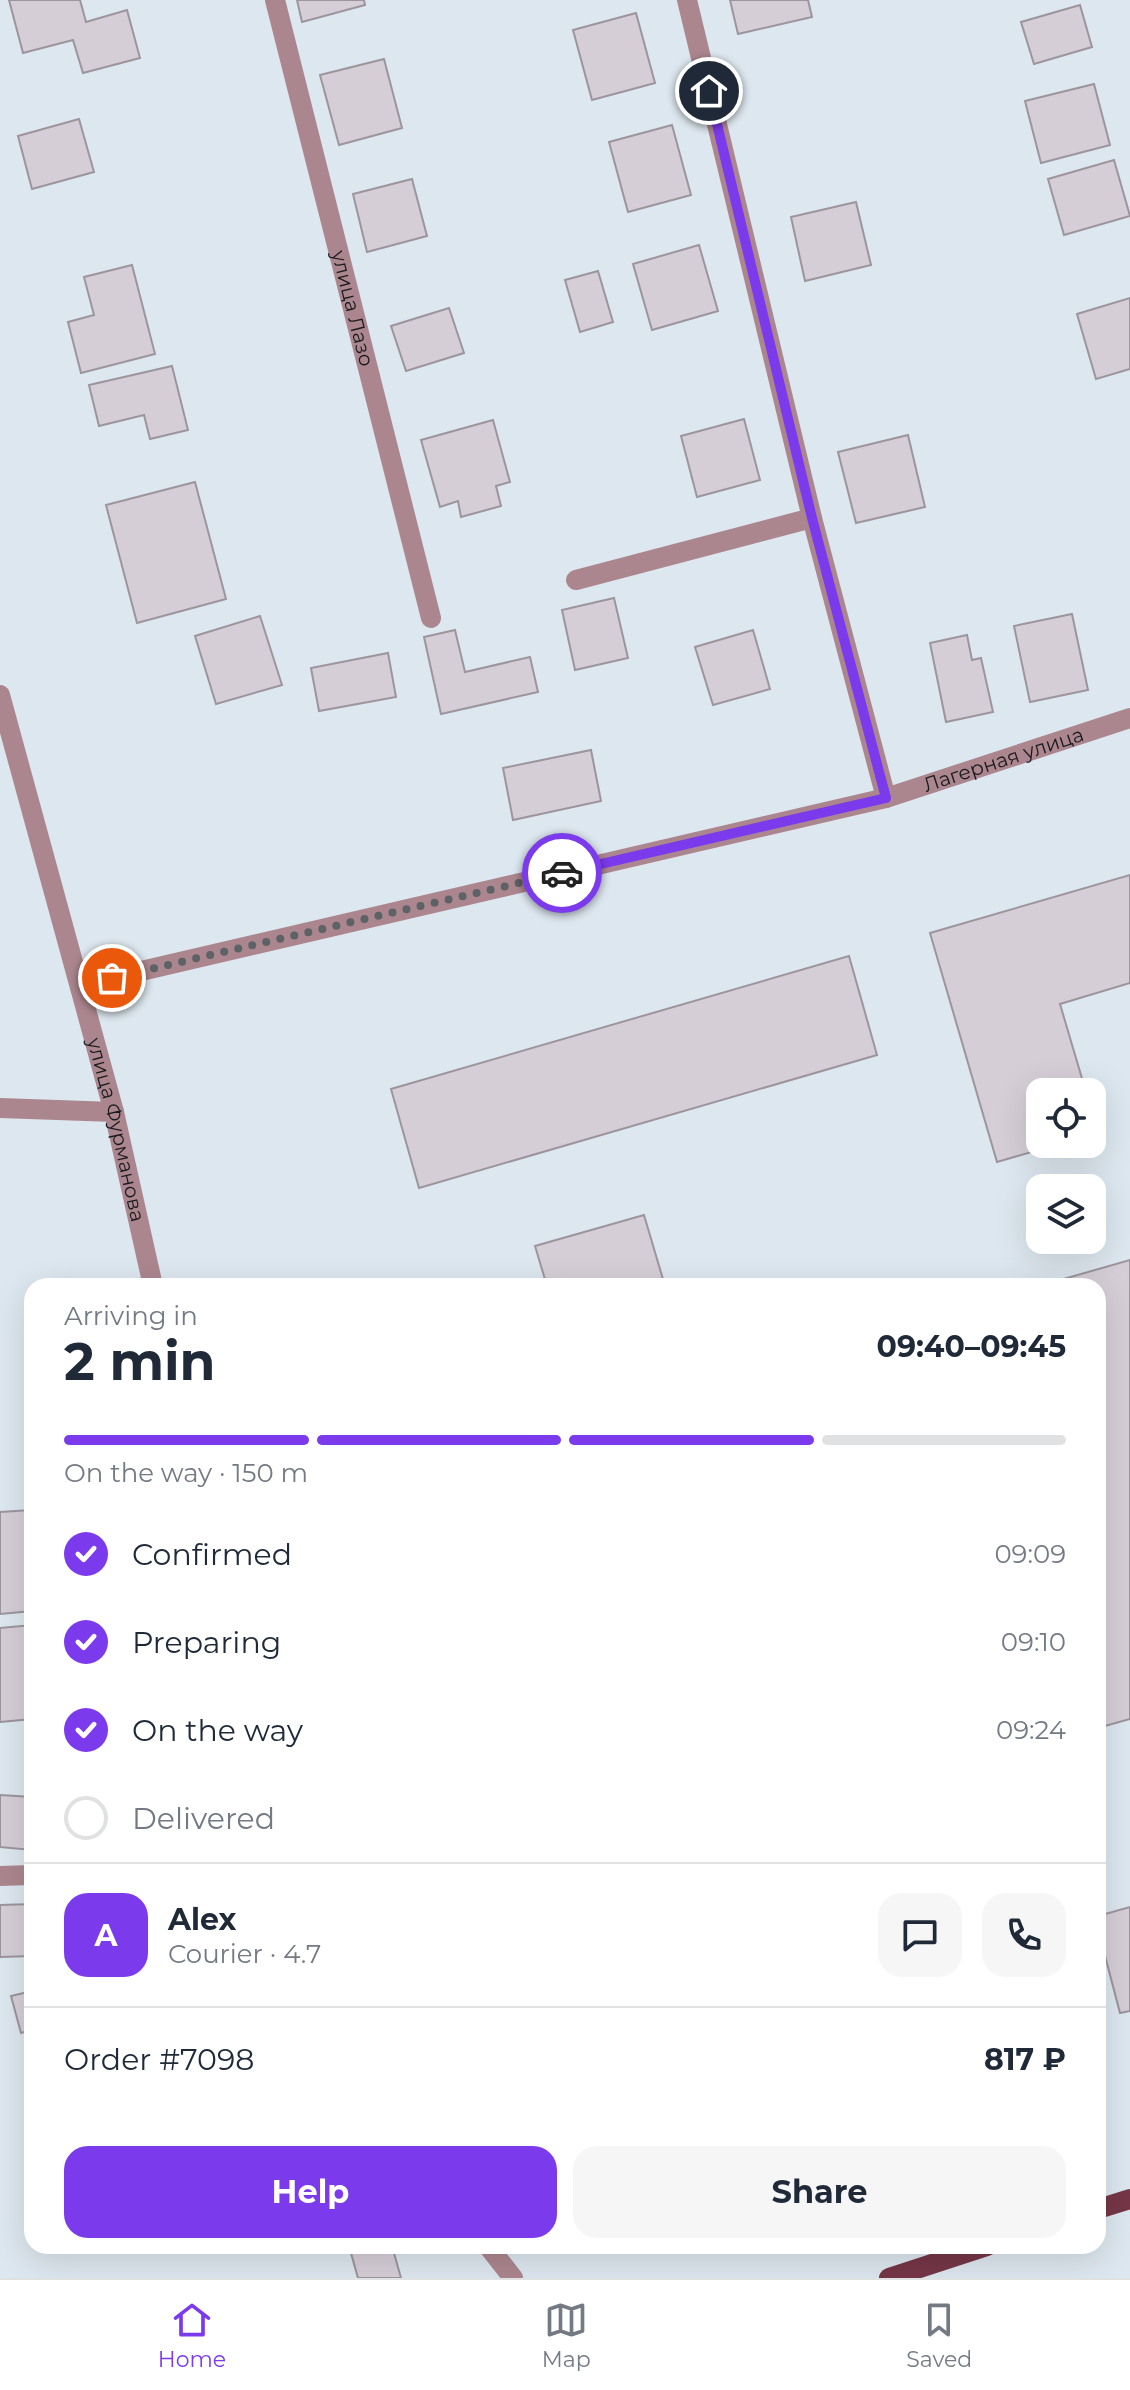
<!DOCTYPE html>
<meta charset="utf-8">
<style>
:root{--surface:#fff;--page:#f6f6f7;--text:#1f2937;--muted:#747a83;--line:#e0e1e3;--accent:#7c3aed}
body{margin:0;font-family:Montserrat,sans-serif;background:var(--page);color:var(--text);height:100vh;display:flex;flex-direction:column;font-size:30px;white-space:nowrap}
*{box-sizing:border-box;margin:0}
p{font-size:26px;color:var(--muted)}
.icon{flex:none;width:44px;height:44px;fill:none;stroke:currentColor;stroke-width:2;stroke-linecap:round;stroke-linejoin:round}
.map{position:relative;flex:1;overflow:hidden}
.sheet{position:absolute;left:24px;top:1278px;width:1082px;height:976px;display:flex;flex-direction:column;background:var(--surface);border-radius:24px;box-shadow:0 8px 32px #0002}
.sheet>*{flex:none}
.buttons{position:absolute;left:1026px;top:1078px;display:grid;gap:16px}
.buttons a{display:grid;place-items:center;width:80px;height:80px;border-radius:16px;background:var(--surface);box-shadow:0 8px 32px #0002;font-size:40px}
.pin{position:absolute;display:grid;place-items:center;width:68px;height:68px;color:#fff;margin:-34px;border:4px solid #fff;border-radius:50%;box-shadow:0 2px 8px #0007}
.courier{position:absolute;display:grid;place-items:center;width:80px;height:80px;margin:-40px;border:6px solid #7c3aed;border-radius:50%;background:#fff;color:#222;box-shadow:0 2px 10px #0007}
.overview em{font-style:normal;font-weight:700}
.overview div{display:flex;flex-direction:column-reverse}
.overview{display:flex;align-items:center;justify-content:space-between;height:136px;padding:0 40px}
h1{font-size:52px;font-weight:700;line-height:60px}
.bar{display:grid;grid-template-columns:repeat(4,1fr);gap:12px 8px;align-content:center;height:96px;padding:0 40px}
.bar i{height:10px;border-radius:6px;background:var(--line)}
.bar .selected{background:var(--accent)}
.bar p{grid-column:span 4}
.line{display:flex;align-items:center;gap:20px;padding:0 40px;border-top:2px solid var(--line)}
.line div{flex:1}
.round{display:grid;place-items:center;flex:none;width:84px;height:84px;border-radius:24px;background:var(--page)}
ol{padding:0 40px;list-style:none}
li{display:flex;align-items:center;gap:24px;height:88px}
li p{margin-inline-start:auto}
li .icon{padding:8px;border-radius:50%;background:var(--accent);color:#fff;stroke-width:4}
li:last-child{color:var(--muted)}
li i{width:44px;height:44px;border:4px solid var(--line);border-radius:50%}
.action{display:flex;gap:16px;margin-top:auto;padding:16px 40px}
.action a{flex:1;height:92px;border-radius:24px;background:var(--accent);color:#fff;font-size:32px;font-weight:700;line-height:92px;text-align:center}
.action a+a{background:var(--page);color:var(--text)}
.menu{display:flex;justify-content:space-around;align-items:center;height:112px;border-top:2px solid var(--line);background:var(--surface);font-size:22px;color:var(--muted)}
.menu a{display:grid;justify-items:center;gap:4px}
.menu .selected{color:var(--accent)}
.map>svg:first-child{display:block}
.building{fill:#d6ced7;stroke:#9c959d;stroke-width:2}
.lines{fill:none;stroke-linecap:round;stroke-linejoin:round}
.minor{stroke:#ac868e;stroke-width:20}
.major{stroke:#753647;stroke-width:20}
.done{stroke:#5d6267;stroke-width:8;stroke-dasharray:0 14.4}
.route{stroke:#7c3aed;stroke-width:10}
.labels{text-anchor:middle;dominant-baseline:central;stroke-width:8;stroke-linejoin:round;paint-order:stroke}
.street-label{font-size:20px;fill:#181b1e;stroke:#ebf4fc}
</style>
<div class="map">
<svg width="1130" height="2278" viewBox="0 0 1130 2278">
<rect width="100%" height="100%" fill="#dde7ef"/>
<g class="building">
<path d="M9,0h71l6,22 41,-12 13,48 -57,15 -10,-33 -50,13z"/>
<path d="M297,0h67l1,5 -63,17z"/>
<path d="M730,0h78l4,17 -74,17z"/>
<path d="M1080,5l12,42 -58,17 -13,-42z"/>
<path d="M636,13l19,70 -63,17 -19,-70z"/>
<path d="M384,59l18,69 -63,17 -19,-70z"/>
<path d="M1094,84l16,61 -69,18 -16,-62z"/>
<path d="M79,119l15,53 -62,17 -14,-53z"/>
<path d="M672,125l19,70 -63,17 -19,-70z"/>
<path d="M1114,160l16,56 -66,19 -16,-56z"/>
<path d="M412,179l15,57 -60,16 -14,-58z"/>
<path d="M856,202l15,63 -66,16 -14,-64z"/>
<path d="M699,245l19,66 -66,19 -19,-66z"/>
<path d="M132,265l23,89 -74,19 -13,-51 26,-7 -10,-38z"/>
<path d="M598,271l15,51 -33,10 -15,-52z"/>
<path d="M1130,298v71l-34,10 -19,-65z"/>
<path d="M449,308l15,45 -58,18 -15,-45z"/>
<path d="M172,366l16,64 -38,9 -6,-24 -45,11 -10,-41z"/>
<path d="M744,419l16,61 -63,17 -16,-61z"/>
<path d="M493,420l17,62 -14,4 5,20 -40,11 -3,-16 -18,6 -19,-67z"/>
<path d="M908,435l17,72 -69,16 -18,-71z"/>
<path d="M195,482l31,117 -89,24 -31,-118z"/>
<path d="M614,598l14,60 -53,12 -13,-60z"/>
<path d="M1072,614l16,76 -58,12 -16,-76z"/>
<path d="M260,616l22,69 -66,19 -21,-68z"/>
<path d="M455,630l10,42 65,-15 8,35 -97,22 -17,-77z"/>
<path d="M753,630l17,59 -57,16 -18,-58z"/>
<path d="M967,635l5,25 9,-2 12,54 -47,10 -16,-79z"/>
<path d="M388,653l8,44 -77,14 -8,-43z"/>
<path d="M591,750l10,51 -88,19 -10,-52z"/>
<path d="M1130,875v108l-70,21 26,88h-46v52h19l-62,18 -67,-229z"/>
<path d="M849,956l28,99 -458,133 -28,-99z"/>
<path d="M644,1215l21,71h-118l-12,-40z"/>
<path d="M1130,1260v459l-32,9v-442h-59z"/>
<path d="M31,1510l1,101 -32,3v-102z"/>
<path d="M32,1625v94l-32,3v-94z"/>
<path d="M0,1795l32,2v53l-32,-3z"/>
<path d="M32,1904v52l-32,1v-52z"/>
<path d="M1130,1907v104l-10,2 -22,-84v-13z"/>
<path d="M32,1991v39l-11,3 -10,-37z"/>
<path d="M349,2246h43l9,32h-43z"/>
</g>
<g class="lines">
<g class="minor">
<path id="s1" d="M275,0l156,618"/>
<path d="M687,0l125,518 74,280"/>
<path d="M576,580l236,-62"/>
<path id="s2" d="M0,695l114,417 39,174"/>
<path id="s3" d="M81,985l805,-187 244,-80"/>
<path d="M0,1108l114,4"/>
<path d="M0,1876l32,-1"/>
<path d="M488,2246l25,32"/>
</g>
<g class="major">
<path d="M1098,2209l32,-10"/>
<path d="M889,2278l98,-32"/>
</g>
</g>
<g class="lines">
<path class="done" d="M112,978l450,-105"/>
<path class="route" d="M562,873l324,-75 -74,-280 -103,-427"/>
</g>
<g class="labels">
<g class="street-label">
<text stroke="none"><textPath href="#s1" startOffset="318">улица Лазо</textPath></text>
<text stroke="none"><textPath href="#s3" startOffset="950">Лагерная улица</textPath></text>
<text stroke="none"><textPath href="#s2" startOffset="450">улица Фурманова</textPath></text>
</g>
</g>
</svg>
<div class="buttons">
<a><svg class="icon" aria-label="locate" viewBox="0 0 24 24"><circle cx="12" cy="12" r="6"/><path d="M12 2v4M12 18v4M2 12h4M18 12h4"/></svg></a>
<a><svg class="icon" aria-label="layers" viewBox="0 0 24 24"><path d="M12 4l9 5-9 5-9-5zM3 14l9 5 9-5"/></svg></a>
</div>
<div class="pin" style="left:112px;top:978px;background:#ea580c"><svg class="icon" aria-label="bag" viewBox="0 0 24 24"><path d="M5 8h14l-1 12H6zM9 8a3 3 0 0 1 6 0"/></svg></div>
<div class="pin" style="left:709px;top:91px;background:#1f2937"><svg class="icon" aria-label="home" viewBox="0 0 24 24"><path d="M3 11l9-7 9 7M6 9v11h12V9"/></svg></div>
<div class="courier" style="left:562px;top:873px"><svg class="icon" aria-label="car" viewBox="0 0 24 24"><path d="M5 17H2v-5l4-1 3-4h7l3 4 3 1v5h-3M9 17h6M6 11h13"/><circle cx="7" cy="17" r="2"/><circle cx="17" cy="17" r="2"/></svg></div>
<section class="sheet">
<div class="overview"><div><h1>2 min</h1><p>Arriving in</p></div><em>09:40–09:45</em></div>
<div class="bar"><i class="selected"></i><i class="selected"></i><i class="selected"></i><i></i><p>On the way · 150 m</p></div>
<ol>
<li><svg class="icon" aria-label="check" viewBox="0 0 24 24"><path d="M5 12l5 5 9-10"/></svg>Confirmed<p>09:09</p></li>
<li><svg class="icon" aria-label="check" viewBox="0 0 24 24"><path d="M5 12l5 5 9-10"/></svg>Preparing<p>09:10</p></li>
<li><svg class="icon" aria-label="check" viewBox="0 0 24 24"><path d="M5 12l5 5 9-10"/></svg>On the way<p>09:24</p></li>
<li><i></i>Delivered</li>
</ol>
<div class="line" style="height:144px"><b class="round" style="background:var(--accent);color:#fff">A</b><div><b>Alex</b><p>Courier · 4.7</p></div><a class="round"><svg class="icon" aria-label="chat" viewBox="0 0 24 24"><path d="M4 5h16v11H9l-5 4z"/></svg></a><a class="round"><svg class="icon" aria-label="phone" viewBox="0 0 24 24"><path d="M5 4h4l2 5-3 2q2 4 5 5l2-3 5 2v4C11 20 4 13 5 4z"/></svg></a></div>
<div class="line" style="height:104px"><div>Order #7098</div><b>817 ₽</b></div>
<div class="action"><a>Help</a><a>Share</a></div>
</section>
</div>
<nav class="menu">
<a class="selected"><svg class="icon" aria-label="home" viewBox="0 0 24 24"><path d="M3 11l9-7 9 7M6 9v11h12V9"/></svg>Home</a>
<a><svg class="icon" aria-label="map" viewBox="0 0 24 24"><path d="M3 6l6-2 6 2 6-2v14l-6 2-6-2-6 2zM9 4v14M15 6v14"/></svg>Map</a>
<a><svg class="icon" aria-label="saved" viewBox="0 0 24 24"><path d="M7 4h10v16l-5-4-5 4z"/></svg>Saved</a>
</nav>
